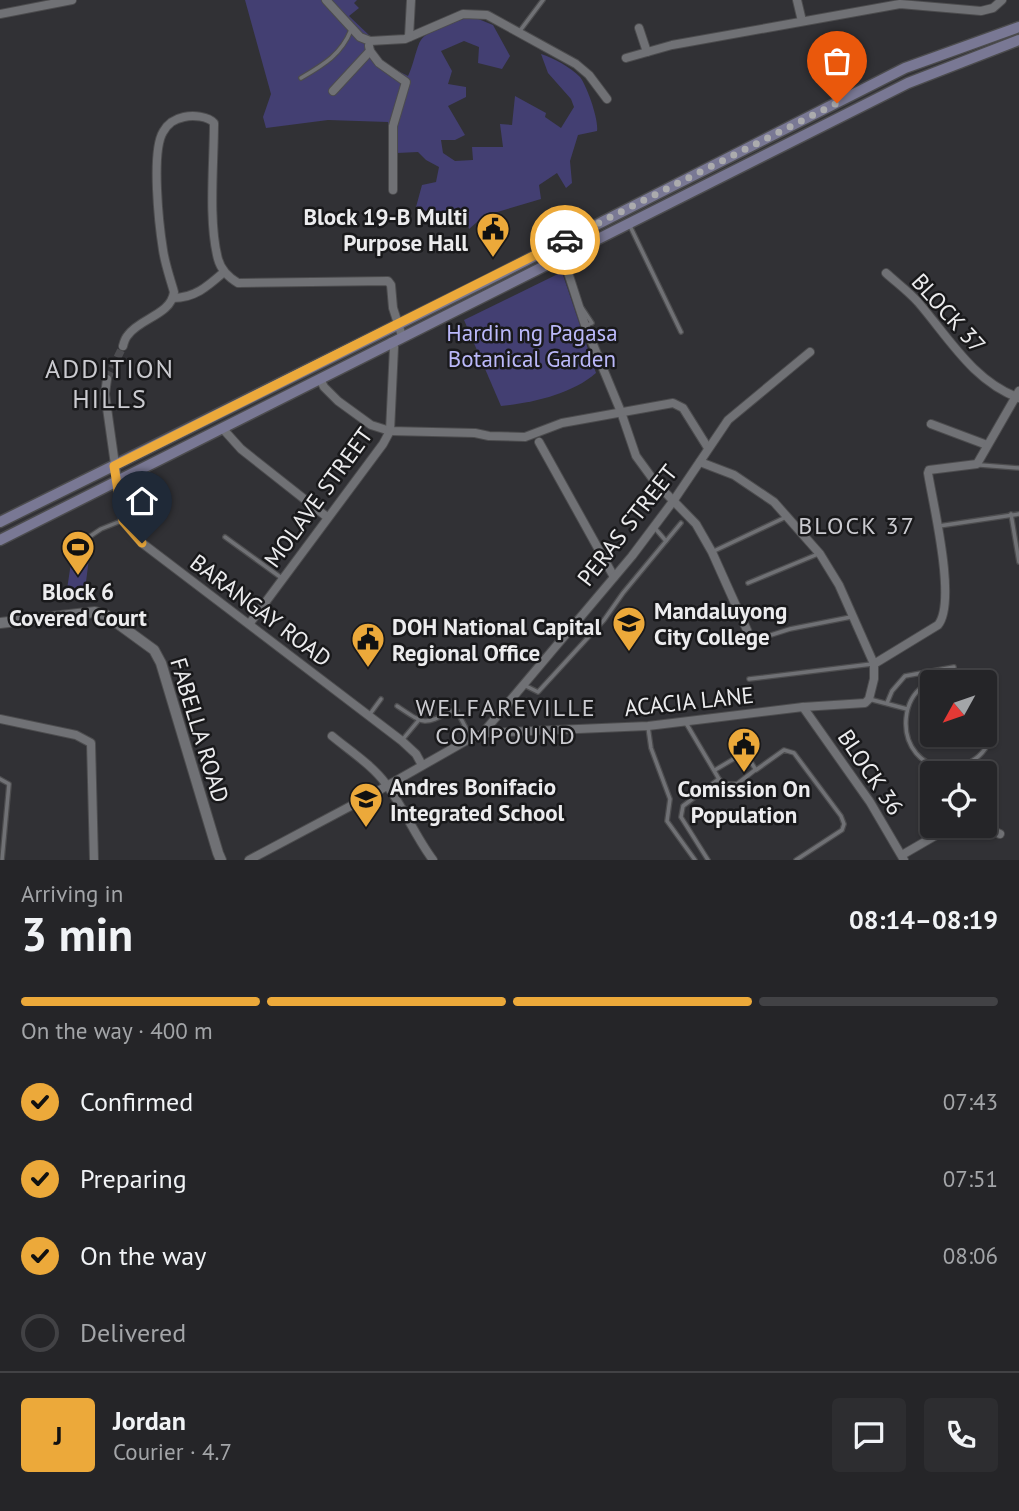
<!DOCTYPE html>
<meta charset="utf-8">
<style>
:root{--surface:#252528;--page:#2d2d30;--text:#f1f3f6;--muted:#a3a5a8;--line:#424245;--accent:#eca93a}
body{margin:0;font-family:"PT Sans",sans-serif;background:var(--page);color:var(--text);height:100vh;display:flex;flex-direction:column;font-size:26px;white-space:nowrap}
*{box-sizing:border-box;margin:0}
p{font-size:23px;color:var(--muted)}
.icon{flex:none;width:38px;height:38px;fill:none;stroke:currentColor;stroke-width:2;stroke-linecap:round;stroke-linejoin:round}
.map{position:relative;height:860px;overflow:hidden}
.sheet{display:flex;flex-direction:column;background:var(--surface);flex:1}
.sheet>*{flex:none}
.needle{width:46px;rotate:230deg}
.fabs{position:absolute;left:920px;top:670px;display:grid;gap:14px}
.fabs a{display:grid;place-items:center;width:77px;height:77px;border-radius:7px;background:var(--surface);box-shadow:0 2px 5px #0004,0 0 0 2px var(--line);font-size:35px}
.pin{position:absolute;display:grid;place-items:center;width:60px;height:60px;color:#fff;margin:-72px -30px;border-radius:50% 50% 50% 0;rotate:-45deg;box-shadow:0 0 7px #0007}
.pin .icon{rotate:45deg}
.courier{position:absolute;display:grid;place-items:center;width:70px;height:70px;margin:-35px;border:5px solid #eca93a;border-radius:50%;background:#fff;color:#222;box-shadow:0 2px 9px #0007}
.summary em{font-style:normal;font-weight:700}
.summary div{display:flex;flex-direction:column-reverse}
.summary{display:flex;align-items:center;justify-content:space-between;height:119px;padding:0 21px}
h1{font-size:46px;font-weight:700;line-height:52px}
.bar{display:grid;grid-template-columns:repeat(4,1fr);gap:10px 7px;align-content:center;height:84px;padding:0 21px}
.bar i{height:9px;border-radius:5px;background:var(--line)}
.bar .current{background:var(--accent)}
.bar p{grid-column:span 4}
.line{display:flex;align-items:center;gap:18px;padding:0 21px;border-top:2px solid var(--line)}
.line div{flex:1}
.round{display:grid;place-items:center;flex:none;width:74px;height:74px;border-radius:7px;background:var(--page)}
ol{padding:0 21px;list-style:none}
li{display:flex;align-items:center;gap:21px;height:77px}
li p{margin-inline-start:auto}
li .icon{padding:7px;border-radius:50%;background:var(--accent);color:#111;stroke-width:4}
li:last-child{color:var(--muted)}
li i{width:38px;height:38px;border:4px solid var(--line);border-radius:50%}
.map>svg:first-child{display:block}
.green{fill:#433f72}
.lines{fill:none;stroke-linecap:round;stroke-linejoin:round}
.minor-tunnel{stroke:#4d4d51;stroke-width:8;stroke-dasharray:8 4;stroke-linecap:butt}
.service-casing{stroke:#4c4c4e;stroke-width:6}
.minor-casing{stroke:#4c4c4e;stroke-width:10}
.tertiary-casing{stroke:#4c4c4e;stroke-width:12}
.secondary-casing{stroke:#4c4c4e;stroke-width:13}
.service{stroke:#707175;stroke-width:3.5}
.minor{stroke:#707175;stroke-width:8}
.tertiary{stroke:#707175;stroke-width:10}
.secondary{stroke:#797894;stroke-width:10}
.done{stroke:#ababad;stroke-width:7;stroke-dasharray:0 12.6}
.route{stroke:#eca93a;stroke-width:9}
.labels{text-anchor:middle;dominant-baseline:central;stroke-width:5;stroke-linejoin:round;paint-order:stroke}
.poi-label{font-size:23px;font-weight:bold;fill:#ececee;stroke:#19191b;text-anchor:start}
.street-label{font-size:23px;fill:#ececee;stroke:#19191b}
.park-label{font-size:23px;fill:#bbb9fa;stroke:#19191b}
.neighbourhood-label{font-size:24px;letter-spacing:2px;fill:#cbcbd0;stroke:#19191b}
.quarter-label{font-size:26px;letter-spacing:2px;fill:#cbcbd0;stroke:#19191b}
</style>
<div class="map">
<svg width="1019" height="860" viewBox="0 0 1019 860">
<rect width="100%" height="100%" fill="#313135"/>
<g class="green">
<path d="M245,0h112l-3,3 5,5 -10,8 22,21c2,22 20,30 37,39 5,-9 9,-31 13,-36 6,-10 39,-19 50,-24l22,9 17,31 -8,13 -24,-6 1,-16 -15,-6 -23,10 11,20 -4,13 18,3v10l-18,9 17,29 -10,5h-14l2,13 12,8 18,-1 -1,-13h31l-3,-23 12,1 3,-29 31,17 -1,4 16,11 13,-21 -3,-8 -23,-26 -7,-19c13,4 29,13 39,23 7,9 19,43 17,54l-19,4 -8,26 2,22 -6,5 -9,-15 -18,12 2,14 -57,17 -15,13 -4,-15 -28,1 -21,-8 6,-22 14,-3 3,-15 -13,-7 -8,-8 -21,1 -9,-31 -60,-2 -62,8 -3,-11 8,-23z"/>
<path d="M562,272l34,101c-24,21 -64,30 -95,33l-37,-86z"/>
<path d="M72,556l17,2 -5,40 -18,-2z"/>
</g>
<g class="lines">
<path class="minor-tunnel" d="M107,379l16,-33"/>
<defs>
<g id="service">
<path d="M519,32l24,-32"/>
<path d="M301,78c22,-13 40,-23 50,-48"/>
<path d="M630,226l51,106"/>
<path d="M582,308l10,15 -5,2"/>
<path d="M980,465l39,3"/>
<path d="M1011,514l8,48"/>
<path d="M939,526l80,-12"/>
<path d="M654,527l12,14"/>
<path d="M225,537l58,42"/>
<path d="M77,545l24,-16 20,-8"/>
<path d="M714,551l72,-34"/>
<path d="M748,583l70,-29"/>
<path d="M751,639l4,1 35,-11 61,-12"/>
<path d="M749,679l123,-15"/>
<path d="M967,682c-76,-24 -82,92 -13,85 12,-1 24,-8 31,-18 11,-17 9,-34 0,-51"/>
<path d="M526,686l12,6 66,-72 19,-27 58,-70"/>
<path d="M869,699l38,10"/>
<path d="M887,703l5,-12 13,-15 49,-9"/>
<path d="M397,706c30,20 26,19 59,3l15,29"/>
<path d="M370,714l11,-15"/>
<path d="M686,723l33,56 6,5h12l18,-14"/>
<path d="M648,727l3,21 19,51 -3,22 28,39"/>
<path d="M403,739l15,-18"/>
<path d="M715,770l27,-16 5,2 9,14 28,-20 10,3 47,63 3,8 -2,6 -46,30"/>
<path d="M0,779l9,5 -7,76"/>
<path d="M708,860l-27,-43 2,-11 36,-27"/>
</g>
<g id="minor">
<path d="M326,0l34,37 10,4 35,-2 58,-25 24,1 89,49 13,11 18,24"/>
<path d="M797,0l5,21"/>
<path d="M0,14l72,-14"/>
<path d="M639,28l8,24"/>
<path d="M409,37l2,-37"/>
<path d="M370,51l9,12 27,19 -13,44v64"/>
<path d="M626,58l46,-13 228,-41 81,7 12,-3 9,-8"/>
<path d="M333,91l37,-40 -1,-5"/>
<path d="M563,257l22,68 36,87 15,44 19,26 41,42 16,28 39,87"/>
<path d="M886,273c11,10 22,18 32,29 31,36 55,79 101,96"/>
<path d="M173,298c22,0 35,-12 51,-26"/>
<path d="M123,346c1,-4 2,-8 5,-11 12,-17 43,-20 46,-43 -4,-14 -9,-28 -11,-42 -4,-25 -12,-98 0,-118 5,-9 11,-13 21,-15 9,-2 24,-1 30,6 0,40 -6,98 4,136 3,11 10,18 20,24l150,-2 3,4 2,23 9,28"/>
<path d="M107,379l-2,15 18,127 19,22 260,198 14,13 6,11"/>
<path d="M320,379l4,8 14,14 33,24 19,6 85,2 14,3 36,1 37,-14 111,-20 10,5 25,40"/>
<path d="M931,424l56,21"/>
<path d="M223,429l18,20 86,68"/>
<path d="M539,442l75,135"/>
<path d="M250,623l133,-179 7,-13 4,-84 -3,-5"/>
<path d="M874,664l64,-39c19,-23 -5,-121 -10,-152l1,-3 48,-6 42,-73"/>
<path d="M803,707l67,95 34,58"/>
<path d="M0,719l76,16 15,8 3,117"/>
<path d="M486,733l1,-5 145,-172 42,-56 54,-80 82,-68"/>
<path d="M332,736c18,15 40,29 54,48 18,24 29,52 47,76"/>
<path d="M980,826l20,8"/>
<path d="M902,855l50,-29"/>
<path d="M249,860l113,-60 109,-62 15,-5 162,-7 155,-19 62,-4 4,-4 5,-20v-15l-35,-79 -19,-31 -46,-52 -40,-27 -34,-13"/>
</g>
<path id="tertiary" d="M0,623l95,-11 11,3 48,35 7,13 57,190 3,7"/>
<g id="secondary">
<path d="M0,522l486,-241 419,-213 114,-41"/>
<path d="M0,540l908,-457 111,-43"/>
</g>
</defs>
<use href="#service" class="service-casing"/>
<use href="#minor" class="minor-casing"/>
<use href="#tertiary" class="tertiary-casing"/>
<use href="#secondary" class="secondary-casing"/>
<use href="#service" class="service"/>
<use href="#minor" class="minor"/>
<use href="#tertiary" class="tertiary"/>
<use href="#secondary" class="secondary"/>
</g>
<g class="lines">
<path class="done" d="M565,240l272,-137"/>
<path class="route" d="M142,543l-19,-22 -9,-55 451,-226"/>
</g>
<defs>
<symbol id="civic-pin" viewBox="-11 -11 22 30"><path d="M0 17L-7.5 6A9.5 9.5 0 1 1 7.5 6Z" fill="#eca93a" stroke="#19191b"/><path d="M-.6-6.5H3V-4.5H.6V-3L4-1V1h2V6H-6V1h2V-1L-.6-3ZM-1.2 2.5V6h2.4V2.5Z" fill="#111"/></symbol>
<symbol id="stadium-pin" viewBox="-11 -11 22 30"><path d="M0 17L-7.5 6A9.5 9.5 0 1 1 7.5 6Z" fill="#eca93a" stroke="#19191b"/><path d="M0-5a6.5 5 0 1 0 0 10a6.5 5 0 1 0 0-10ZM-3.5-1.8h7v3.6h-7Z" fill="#111"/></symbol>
<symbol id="university-pin" viewBox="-11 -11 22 30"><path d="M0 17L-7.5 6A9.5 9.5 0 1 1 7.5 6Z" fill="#eca93a" stroke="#19191b"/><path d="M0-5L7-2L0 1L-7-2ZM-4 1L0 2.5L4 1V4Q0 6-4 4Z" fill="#111"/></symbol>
<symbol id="school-pin" viewBox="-11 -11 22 30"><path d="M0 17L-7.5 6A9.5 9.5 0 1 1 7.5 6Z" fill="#eca93a" stroke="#19191b"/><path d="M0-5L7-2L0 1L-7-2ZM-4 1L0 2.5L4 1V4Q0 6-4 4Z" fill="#111"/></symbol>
</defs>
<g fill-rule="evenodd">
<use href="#civic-pin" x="474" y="210" width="38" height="52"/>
<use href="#stadium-pin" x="59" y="528" width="38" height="52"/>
<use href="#university-pin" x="610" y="604" width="38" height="52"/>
<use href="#civic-pin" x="349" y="620" width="38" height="52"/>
<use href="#civic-pin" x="725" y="725" width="38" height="52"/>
<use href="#school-pin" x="347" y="780" width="38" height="52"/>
</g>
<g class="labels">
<g class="poi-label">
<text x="468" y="216" text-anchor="end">Block 19-B Multi<tspan x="468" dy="26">Purpose Hall</tspan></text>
<text x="78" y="591" text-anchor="middle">Block 6<tspan x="78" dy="26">Covered Court</tspan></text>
<text x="654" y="610">Mandaluyong<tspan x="654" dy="26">City College</tspan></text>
<text x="392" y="626">DOH National Capital<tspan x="392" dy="26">Regional Office</tspan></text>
<text x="390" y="786">Andres Bonifacio<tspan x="390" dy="26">Integrated School</tspan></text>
<text x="744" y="788" text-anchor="middle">Comission On<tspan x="744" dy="26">Population</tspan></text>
</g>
<g class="street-label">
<text transform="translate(949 313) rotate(48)">BLOCK 37</text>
<text transform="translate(318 497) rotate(-54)">MOLAVE STREET</text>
<text transform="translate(627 525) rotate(-52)">PERAS STREET</text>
<text transform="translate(261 610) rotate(37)">BARANGAY ROAD</text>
<text transform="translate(689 701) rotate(-6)">ACACIA LANE</text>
<text transform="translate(200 730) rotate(73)">FABELLA ROAD</text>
<text transform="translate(871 772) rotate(56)">BLOCK 36</text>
</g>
<g class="park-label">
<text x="532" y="332">Hardin ng Pagasa<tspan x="532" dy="26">Botanical Garden</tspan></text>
</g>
<g class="neighbourhood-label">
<text x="857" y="525">BLOCK 37</text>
<text x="506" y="707">WELFAREVILLE<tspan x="506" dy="28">COMPOUND</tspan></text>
</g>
<g class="quarter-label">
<text x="110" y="368">ADDITION<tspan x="110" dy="30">HILLS</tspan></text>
</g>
</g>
</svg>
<div class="fabs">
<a><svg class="needle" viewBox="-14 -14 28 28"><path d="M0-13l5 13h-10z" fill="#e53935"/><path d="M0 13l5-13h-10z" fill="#a3a5a8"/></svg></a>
<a><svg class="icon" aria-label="locate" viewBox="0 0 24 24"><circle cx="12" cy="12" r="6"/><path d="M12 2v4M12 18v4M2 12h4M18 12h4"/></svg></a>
</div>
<div class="pin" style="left:837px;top:103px;background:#ea580c"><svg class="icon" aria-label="bag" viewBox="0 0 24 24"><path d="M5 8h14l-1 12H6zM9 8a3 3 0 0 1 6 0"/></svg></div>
<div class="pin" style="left:142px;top:543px;background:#1f2937"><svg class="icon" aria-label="home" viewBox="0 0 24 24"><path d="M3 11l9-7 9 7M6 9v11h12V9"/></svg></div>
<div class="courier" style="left:565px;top:240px"><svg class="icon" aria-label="car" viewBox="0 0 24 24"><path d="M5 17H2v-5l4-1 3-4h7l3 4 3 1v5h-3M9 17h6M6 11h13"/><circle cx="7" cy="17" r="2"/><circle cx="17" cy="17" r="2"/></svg></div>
</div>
<section class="sheet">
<div class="summary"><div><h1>3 min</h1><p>Arriving in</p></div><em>08:14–08:19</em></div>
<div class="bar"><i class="current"></i><i class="current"></i><i class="current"></i><i></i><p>On the way · 400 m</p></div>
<ol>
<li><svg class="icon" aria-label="check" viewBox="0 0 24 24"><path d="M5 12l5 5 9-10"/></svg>Confirmed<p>07:43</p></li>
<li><svg class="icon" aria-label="check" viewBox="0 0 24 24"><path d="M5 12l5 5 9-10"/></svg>Preparing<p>07:51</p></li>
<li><svg class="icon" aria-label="check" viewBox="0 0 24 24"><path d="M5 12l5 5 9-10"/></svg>On the way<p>08:06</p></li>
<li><i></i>Delivered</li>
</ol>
<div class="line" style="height:126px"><b class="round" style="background:var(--accent);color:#111">J</b><div><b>Jordan</b><p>Courier · 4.7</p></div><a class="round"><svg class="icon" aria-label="chat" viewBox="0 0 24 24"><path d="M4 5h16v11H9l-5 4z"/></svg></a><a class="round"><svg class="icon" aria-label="phone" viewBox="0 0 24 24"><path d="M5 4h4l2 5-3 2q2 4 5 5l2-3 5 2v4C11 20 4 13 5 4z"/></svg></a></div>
</section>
